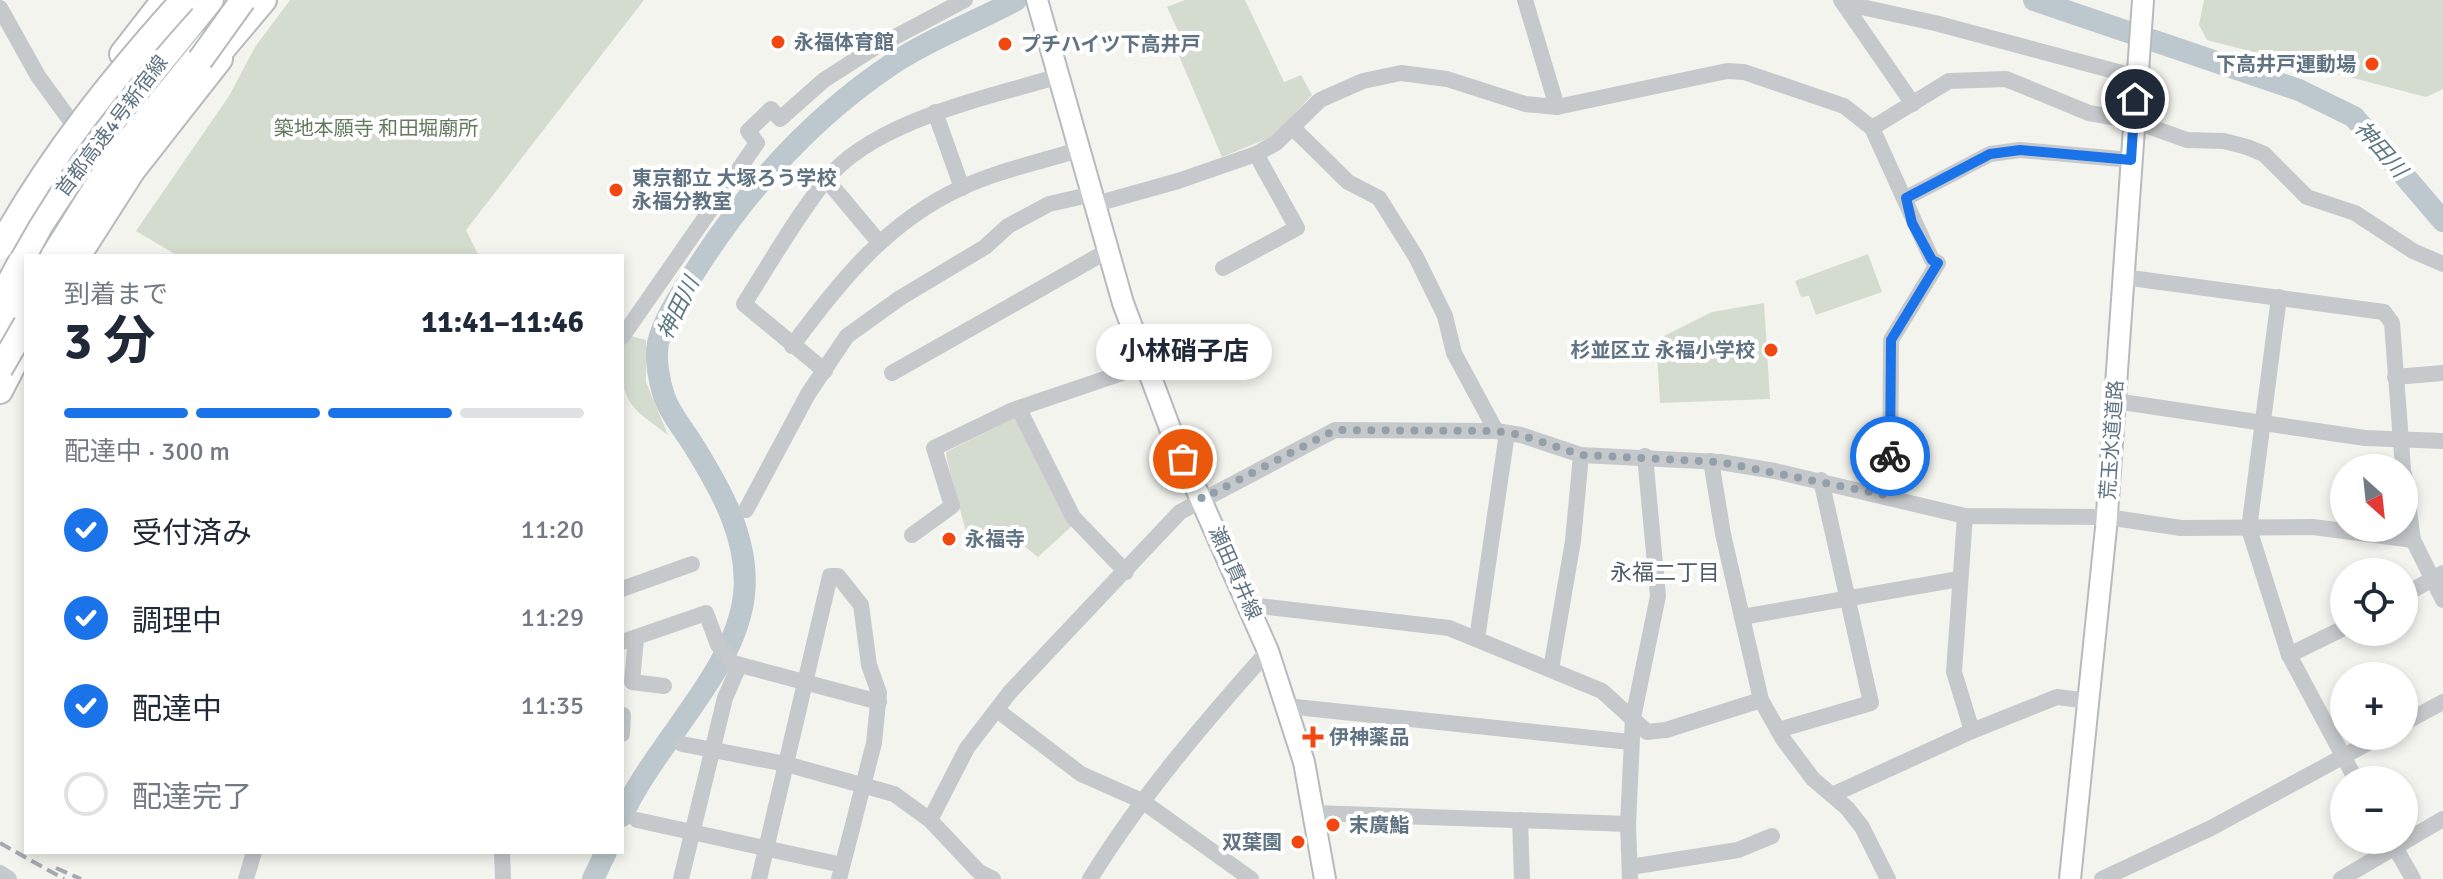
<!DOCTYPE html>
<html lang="ja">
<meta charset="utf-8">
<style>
:root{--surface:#fff;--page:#f2f2f3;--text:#1f2937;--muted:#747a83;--line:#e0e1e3;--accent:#1a73e8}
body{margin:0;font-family:Signika,"Noto Sans JP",sans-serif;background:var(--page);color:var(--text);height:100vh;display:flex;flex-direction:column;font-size:30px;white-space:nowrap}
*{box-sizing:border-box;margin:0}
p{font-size:26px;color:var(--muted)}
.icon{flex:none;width:44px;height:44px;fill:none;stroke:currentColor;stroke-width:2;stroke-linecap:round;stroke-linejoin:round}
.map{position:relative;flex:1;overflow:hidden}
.panel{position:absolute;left:24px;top:254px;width:600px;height:600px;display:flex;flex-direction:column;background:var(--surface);border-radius:0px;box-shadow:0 4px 12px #0003}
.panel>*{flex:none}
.needle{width:52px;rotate:153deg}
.controls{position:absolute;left:2330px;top:454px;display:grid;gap:16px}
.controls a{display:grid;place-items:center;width:88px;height:88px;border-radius:50%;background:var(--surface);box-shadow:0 4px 12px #0003;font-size:40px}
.pin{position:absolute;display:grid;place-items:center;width:68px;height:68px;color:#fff;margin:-34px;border:4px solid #fff;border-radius:50%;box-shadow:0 2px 8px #0007}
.courier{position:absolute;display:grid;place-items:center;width:80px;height:80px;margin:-40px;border:6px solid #1a73e8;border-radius:50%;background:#fff;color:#222;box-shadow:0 2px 10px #0007}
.bubble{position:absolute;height:56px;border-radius:28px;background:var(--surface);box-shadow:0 4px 12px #0003;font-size:26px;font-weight:700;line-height:56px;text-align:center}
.headline em{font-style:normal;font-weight:700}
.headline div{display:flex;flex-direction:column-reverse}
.headline{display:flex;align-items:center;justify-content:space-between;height:136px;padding:0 40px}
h1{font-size:52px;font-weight:700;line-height:60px}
.bar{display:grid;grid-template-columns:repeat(4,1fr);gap:12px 8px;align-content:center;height:96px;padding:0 40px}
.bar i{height:10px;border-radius:6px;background:var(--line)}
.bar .current{background:var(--accent)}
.bar p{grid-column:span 4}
ol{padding:0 40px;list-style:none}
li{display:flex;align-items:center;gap:24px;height:88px}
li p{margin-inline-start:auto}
li .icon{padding:8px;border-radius:50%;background:var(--accent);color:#fff;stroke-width:4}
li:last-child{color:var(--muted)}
li i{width:44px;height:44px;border:4px solid var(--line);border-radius:50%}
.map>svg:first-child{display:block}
.green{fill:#d4dcd0}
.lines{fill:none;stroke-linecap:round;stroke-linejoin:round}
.river{stroke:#bcc8cd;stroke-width:22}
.major-casing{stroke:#b6babe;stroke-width:24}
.highway-casing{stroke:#b7babd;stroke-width:28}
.minor{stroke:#c6c9cc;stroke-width:16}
.major{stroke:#fff;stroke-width:20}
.highway{stroke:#fff;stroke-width:24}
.rail{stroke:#a3a9af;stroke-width:4;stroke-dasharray:12 6;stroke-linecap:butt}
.highway-bridge-casing{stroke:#b7babd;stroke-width:28;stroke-linecap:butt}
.highway-bridge{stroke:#fff;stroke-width:24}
.done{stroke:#94a0a9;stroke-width:8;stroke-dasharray:0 14.4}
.route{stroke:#1a73e8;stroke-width:10}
.poi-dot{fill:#f34710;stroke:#fff;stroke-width:3}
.labels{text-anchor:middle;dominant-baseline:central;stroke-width:8;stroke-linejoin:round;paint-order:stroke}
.poi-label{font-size:20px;font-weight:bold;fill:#607383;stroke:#fff;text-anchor:start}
.street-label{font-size:20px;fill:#607383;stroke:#fff}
.park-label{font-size:20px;fill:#647a5f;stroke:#fff}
.water-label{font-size:22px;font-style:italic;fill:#5b7781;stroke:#fff}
.neighbourhood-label{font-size:22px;fill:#4f5c68;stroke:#fff}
</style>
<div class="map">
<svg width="2443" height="879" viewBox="0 0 2443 879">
<rect width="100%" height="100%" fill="#f4f4ef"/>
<g class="green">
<path d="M290,0h354l-178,230 13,26h-301l-42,-25 93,-135 26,-49z"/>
<path d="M1185,0h60l39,82 17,-7 11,20 -38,41 -52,21 -48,-113 9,-2 -16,-35z"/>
<path d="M2204,0h239v89l-17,8 -219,-57 -8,-15z"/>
<path d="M1868,254l14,38 -66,23 -7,-19 -8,1 -6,-16z"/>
<path d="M1764,303l6,96 -110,4 -3,-51 7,-16 48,-24z"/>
<path d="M628,335l18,5v42l22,53c-31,-24 -46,-28 -46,-70 0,-12 -1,-20 6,-30z"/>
<path d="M1016,417l57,108 -35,32 -24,-19 -31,7 -16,-9 -20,-76 -1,-8z"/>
</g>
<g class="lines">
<g class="river">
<path d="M2034,0l265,90 55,27 89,104"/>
<path d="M622,816c33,-73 114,-145 122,-221 6,-56 -24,-107 -52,-152 -10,-16 -22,-29 -28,-47 -5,-15 -9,-37 -6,-53 6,-25 23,-49 36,-70 53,-84 116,-154 198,-209 39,-26 84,-42 124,-64"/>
<path d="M593,879l13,-27"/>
</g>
<defs>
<g id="major">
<path d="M1037,0l86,303 51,136 94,212 36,111 21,117"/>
<path d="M2070,879l36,-351 37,-528"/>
</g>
<g id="highway">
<path d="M122,54l42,-54"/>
<path d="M206,69l58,-69"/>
<path d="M53,256l60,-96 98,-120"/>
<path d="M78,256l55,-86 87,-111"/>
<path d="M0,300l40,-74 52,-79 119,-147"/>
<path d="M0,335l26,-50"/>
<path d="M0,391l20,-39"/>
</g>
</defs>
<use href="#major" class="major-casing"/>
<use href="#highway" class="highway-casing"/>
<g class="minor">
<path d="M1525,0l32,107"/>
<path d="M1841,0l72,104"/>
<path d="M1843,3l92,20 202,54"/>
<path d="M0,8l38,68 32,44"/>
<path d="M935,112l27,76"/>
<path d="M1292,127l56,55 31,16 37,59 29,59 9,37 42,78"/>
<path d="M1872,128l77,-47 57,-2 83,34 45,8 53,19 37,1 23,6 17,7 43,43 48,16 58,38 30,13"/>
<path d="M826,179l52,62"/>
<path d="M1906,198l84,-44 30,-4 111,10"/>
<path d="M1096,204l82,-23 78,-27 20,-11 44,-43 43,-19 38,-8 46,6 78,25 32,3 170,-36 17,1 100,34 28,22 60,132 6,3 -47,77 -1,156"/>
<path d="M1223,268l74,-40 -41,-74"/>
<path d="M2123,277l261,35 8,11 11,145"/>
<path d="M2279,297l-30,232 40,126 67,125"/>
<path d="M622,337l135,-194 -9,-12 23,-22 9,10 44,-39 50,-32 91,-48"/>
<path d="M792,346c47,-64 95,-124 169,-158 36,-17 79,-26 117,-38"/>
<path d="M825,371l-81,-67c26,-41 51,-85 81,-123 48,-60 160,-83 231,-104"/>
<path d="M892,373l217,-123"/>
<path d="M2395,377l48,-4"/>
<path d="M2115,401l250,37 78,3"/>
<path d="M1019,409l54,108 53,55"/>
<path d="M1711,461l12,73 38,166 22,39 30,40 34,29 15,19 26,52"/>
<path d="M2404,474l9,66 30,60"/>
<path d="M746,510l62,-116 39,-58 53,-38 85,-51 23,-21 41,-22 44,-10"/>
<path d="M1965,516l-11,156 18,59"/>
<path d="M912,535l40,-29 -18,-58 79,-38 133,-45"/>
<path d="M1628,575l28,-4"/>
<path d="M622,589l70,-25"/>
<path d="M2404,595l39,-22"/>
<path d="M1250,605l199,23 153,63 45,41 19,-2 95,-30"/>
<path d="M1742,617l217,-38"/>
<path d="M636,638l-4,44 32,4"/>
<path d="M1477,639l30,-206"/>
<path d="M622,642l84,-29 12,32 15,18 146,39"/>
<path d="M2289,655l55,-27"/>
<path d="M1551,669l22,-128 8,-86"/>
<path d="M1286,706l344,36"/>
<path d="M997,710l84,64 61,27 109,78"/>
<path d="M2404,723l39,-21"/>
<path d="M1778,730l93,-27 -50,-223"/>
<path d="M622,734l1,-19"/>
<path d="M682,744l104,20 108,30 36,26 49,52 14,7"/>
<path d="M1832,795l140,-64 85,-34 33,4"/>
<path d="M1315,813l313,11"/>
<path d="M637,820l205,45"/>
<path d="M930,820l37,-72 43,-56 170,-180 155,-82 161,1 25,4 60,20 139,7 55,9 190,45 142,1 74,11 132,-1 100,13"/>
<path d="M1520,820l2,59"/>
<path d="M2391,840l22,39"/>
<path d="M502,852l1,27"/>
<path d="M1630,867l108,-17 34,-14"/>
<path d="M0,873l9,6"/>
<path d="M246,879l8,-27"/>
<path d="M681,879l44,-181 14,-32"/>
<path d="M759,879l71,-303h8l23,29 8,60 10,28 -5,50 -35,136"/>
<path d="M1090,879c51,-83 114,-156 178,-228"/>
<path d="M1630,879l-2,-55 5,-106 25,-122 -13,-140"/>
<path d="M2102,879l109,-51 170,-92"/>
<path d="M2341,879l102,-60"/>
</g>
<use href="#major" class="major"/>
<use href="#highway" class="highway"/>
<g class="rail">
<path d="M0,843l64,36"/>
<path d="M56,868l25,11"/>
</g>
<defs>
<g id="highway-bridge">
<path d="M200,60l43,-60"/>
<path d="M0,247c50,-91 113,-169 183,-247"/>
<path d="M0,369l26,-45"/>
</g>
</defs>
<use href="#highway-bridge" class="highway-bridge-casing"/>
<use href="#highway-bridge" class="highway-bridge"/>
</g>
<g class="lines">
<path class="done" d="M1183,459l19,40 133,-69 161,1 25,4 60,20 139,7 170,34v-40"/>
<path class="route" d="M1890,456l1,-116 47,-77 -6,-3 -20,-37 -6,-25 84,-44 30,-4 111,10 4,-61"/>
</g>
<g class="poi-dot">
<circle cx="778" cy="42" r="8"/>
<circle cx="1005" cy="44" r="8"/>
<circle cx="2372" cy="64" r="8"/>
<circle cx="616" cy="190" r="8"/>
<circle cx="1771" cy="350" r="8"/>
<circle cx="949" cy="539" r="8"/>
<path d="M1309 725h8v8h8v8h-8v8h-8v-8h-8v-8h8z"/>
<circle cx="1333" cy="825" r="8"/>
<circle cx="1298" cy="842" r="8"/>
</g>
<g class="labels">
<g class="poi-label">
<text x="794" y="42">永福体育館</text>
<text x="1021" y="44">プチハイツ下高井戸</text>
<text x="2356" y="64" text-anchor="end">下高井戸運動場</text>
<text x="632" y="178">東京都立 大塚ろう学校<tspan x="632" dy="23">永福分教室</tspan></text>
<text x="1755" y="350" text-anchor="end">杉並区立 永福小学校</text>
<text x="965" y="539">永福寺</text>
<text x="1329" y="737">伊神薬品</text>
<text x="1349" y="825">末廣鮨</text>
<text x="1282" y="842" text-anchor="end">双葉園</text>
</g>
<g class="street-label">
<text transform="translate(112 126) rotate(-53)">首都高速4号新宿線</text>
<text transform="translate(2112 440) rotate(-86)">荒玉水道道路</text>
<text transform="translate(1235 573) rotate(66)">瀬田貫井線</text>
</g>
<g class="park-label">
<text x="376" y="128">築地本願寺 和田堀廟所</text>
</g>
<g class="water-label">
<text transform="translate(2381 149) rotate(49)">神田川</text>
<text transform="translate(678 308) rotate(-64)">神田川</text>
</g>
<g class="neighbourhood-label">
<text x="1665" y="572">永福二丁目</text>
</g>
</g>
</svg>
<div class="controls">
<a><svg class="needle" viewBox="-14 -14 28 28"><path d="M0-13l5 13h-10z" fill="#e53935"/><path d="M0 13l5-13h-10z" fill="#747a83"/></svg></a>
<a><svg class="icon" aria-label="locate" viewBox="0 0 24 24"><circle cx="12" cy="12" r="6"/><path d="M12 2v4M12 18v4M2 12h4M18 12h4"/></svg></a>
<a>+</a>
<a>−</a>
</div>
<div class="pin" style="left:1183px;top:459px;background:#ea580c"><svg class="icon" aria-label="bag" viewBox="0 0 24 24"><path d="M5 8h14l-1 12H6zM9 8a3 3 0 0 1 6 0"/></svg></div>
<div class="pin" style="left:2135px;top:99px;background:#1f2937"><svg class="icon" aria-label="home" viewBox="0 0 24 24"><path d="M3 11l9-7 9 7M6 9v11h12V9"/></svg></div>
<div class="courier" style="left:1890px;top:456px"><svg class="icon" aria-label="bike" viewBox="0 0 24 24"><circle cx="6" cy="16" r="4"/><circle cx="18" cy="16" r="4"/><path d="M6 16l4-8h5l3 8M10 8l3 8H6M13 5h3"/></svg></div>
<div class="bubble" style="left:1096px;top:324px;width:176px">小林硝子店</div>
<section class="panel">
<div class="headline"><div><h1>3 分</h1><p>到着まで</p></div><em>11:41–11:46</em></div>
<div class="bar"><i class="current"></i><i class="current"></i><i class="current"></i><i></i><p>配達中 · 300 m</p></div>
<ol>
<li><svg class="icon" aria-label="check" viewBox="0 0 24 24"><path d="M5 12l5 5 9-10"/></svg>受付済み<p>11:20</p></li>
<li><svg class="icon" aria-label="check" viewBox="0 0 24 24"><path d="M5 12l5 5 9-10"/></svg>調理中<p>11:29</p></li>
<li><svg class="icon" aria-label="check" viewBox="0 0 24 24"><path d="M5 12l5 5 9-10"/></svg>配達中<p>11:35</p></li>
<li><i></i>配達完了</li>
</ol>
</section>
</div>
